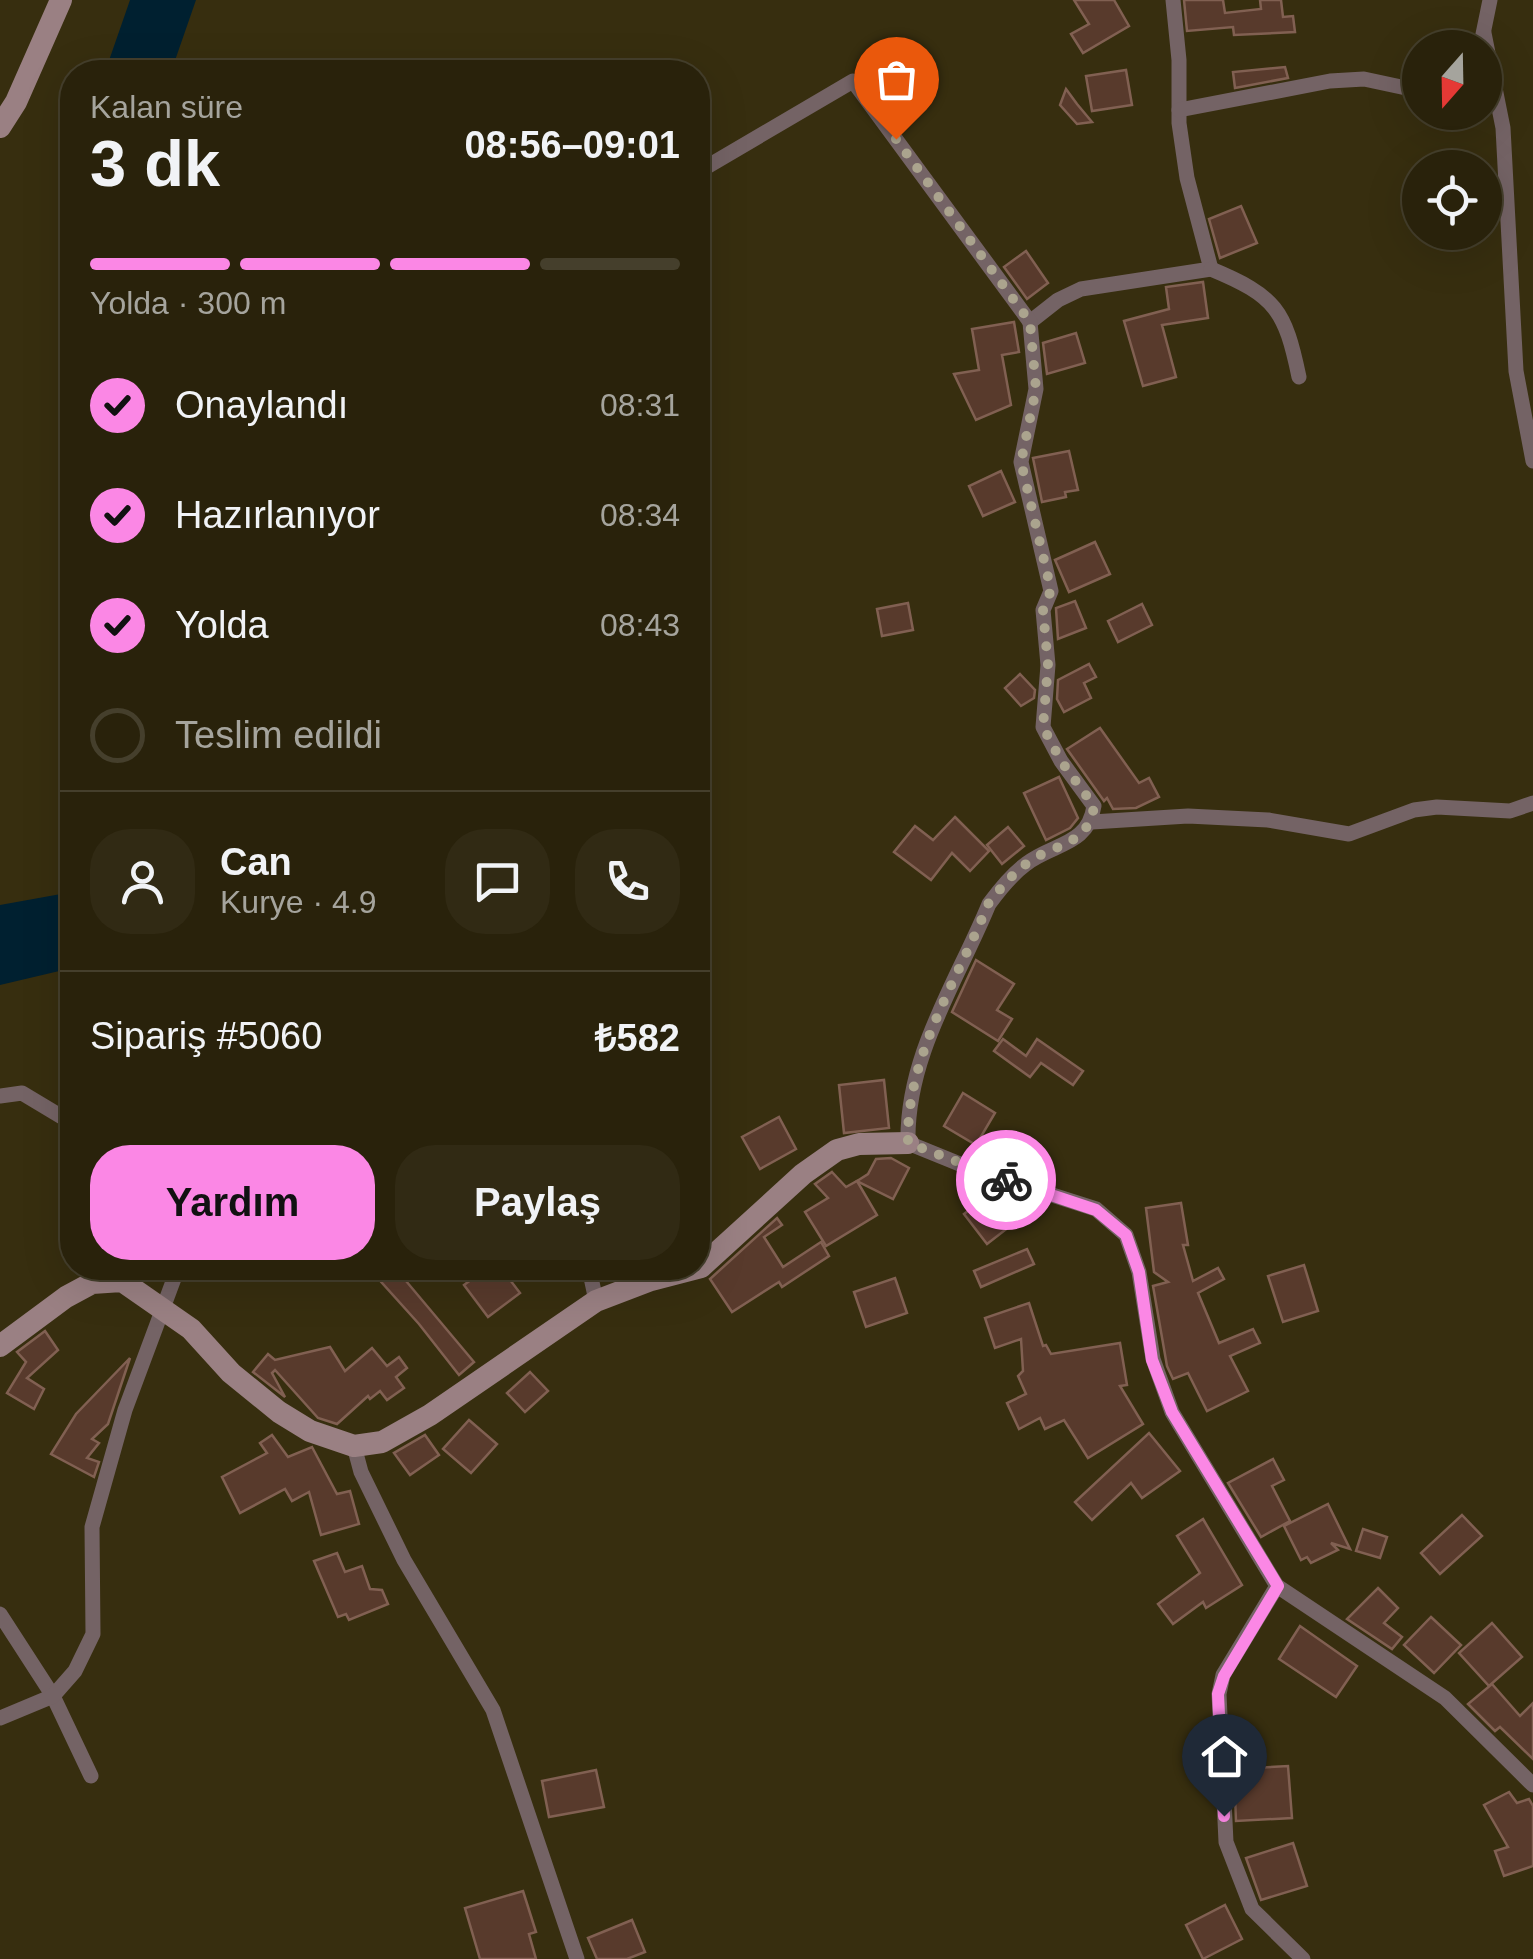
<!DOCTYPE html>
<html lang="tr">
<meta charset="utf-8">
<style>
:root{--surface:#29220b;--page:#312a14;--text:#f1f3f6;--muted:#a5a49d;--line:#453f2c;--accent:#fb87e5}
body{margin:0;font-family:Arial,sans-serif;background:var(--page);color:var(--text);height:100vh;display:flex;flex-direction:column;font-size:38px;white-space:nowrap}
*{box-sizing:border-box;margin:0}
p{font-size:32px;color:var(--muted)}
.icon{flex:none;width:55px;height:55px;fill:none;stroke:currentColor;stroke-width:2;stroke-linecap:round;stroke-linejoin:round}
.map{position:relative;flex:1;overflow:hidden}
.details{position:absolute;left:60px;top:60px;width:650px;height:1220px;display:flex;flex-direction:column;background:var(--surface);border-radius:40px;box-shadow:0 10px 40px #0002,0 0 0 2px var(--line)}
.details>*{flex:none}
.needle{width:65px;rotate:200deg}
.buttons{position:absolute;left:1402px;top:30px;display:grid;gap:20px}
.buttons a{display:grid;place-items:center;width:100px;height:100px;border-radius:50%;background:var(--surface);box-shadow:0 10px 40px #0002,0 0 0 2px var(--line);font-size:50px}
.pin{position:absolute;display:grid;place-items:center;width:85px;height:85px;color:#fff;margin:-102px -42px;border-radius:50% 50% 50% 0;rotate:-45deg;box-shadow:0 0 10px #0007}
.pin .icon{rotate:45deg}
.courier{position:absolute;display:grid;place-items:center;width:100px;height:100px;margin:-50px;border:8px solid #fb87e5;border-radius:50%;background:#fff;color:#222;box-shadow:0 2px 12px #0007}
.overview em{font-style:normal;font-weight:700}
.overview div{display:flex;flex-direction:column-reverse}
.overview{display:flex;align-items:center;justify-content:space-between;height:170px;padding:0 30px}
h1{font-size:65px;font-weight:700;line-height:75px}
.bar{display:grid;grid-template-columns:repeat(4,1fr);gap:15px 10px;align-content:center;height:120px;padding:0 30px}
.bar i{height:12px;border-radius:8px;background:var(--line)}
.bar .current{background:var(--accent)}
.bar p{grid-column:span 4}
.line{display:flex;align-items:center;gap:25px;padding:0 30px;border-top:2px solid var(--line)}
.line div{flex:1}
.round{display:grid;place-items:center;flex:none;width:105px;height:105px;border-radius:40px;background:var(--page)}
ol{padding:0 30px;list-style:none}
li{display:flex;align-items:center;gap:30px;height:110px}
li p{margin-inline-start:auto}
li .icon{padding:10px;border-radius:50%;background:var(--accent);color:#111;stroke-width:4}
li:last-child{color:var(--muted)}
li i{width:55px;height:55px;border:5px solid var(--line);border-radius:50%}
.cta{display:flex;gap:20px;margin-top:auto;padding:20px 30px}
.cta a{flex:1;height:115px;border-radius:40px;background:var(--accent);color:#111;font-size:40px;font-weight:700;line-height:115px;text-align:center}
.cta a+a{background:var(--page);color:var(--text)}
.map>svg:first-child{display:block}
.water{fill:#002030}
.building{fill:#583a2c;stroke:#816052;stroke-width:2.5}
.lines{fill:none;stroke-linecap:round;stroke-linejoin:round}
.street{stroke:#746365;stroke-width:15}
.secondary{stroke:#9a8083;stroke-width:22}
.done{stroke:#aba48e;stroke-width:10;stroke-dasharray:0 18}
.route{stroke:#fb87e5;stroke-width:12}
</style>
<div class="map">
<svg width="1533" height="1959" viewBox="0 0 1533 1959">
<rect width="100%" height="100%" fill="#372e0f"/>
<g class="water">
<path d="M130,0h66l-25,72h-66z"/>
<path d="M72,892v76l-72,17v-80z"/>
</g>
<g class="building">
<path d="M1074,0h40l15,26 -46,27 -12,-19 18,-10z"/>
<path d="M1184,0h39l2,13 36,-4 -1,-9h21l2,17 10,-1 2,16 -61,3 -1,-8 -46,4z"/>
<path d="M1285,67l3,11 -53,10 -2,-16z"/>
<path d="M1126,70l6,35 -40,6 -6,-35z"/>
<path d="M1066,89l11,15 15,18 -15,2 -17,-19z"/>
<path d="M1241,206l16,37 -37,15 -11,-39z"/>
<path d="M1026,251l22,32 -21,16 -23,-32z"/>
<path d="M1203,282l5,36 -46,7 14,52 -33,9 -19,-65 45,-12 -3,-22z"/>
<path d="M1014,322l5,30 -17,3 9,50 -35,15 -22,-46 25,-4 -7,-41z"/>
<path d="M1076,333l9,30 -38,11 -4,-31z"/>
<path d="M1069,451l9,39 -13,2 1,5 -24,5 -9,-44z"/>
<path d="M1001,471l14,31 -32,14 -14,-30z"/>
<path d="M1095,542l15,32 -41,18 -14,-32z"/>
<path d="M1075,601l11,27 -28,11 -2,-31z"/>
<path d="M908,603l5,27 -31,6 -5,-27z"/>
<path d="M1142,604l10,21 -34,17 -10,-21z"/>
<path d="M1089,664l7,13 -12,6 7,15 -27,14 -7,-13 1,-19z"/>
<path d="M1020,674l15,16 -1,8 -13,8 -16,-18z"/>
<path d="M1100,728l39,55 10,-5 10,19 -23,11 -23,1 -6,-11 -3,3 -37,-52z"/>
<path d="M1059,777l19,41 -8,10 -24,12 -22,-47z"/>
<path d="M955,817l34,34 -19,20 -18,-18 -21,27 -37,-28 21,-26 18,14z"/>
<path d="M1008,827l16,19 -22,18 -15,-19z"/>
<path d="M976,960l38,24 -17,26 15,9 -14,22 -46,-29z"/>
<path d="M1003,1039l23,17 11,-17 46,32 -10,14 -32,-22 -11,14 -36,-26z"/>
<path d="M884,1080l5,48 -45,5 -5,-48z"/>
<path d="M963,1093l32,20 -19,32 -32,-19z"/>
<path d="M779,1117l17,32 -36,20 -18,-32z"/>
<path d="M891,1158l18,10 -16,31 -36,-18 11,-7 8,-15z"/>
<path d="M832,1172l14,15 11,-6 20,34 -51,31 -21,-34 23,-14 -13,-14z"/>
<path d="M995,1190l23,30 -31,24 -23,-30z"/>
<path d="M1181,1203l7,42h-5l10,36 25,-13 6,11 -26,14 21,50 34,-14 7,14 -30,13 18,35 -41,20 -19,-38 -15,6 -6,-13 -14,-80 15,-4 -14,-10 -8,-64z"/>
<path d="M777,1218l5,7 -18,12 19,30 38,-25 8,14 -47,31 -3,-5 -47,30 -22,-33z"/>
<path d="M1027,1249l7,15 -53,23 -7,-16z"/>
<path d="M1304,1265l14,46 -35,11 -15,-46z"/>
<path d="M383,1268h38l-15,13 68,81 -15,13 -40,-51 -44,-49z"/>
<path d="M487,1268h14l19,25 -32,24 -24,-32z"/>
<path d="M895,1278l12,35 -41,14 -12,-35z"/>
<path d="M1029,1303l14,43 3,-1 5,9 69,-11 7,42 -7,1 23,38 -55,34 -24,-38 -19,9 -5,-11 -21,11 -12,-26 19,-9 -8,-18 5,-5 -2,-32 -26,9 -10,-30z"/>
<path d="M45,1331l13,19 -31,28 17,11 -10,20 -27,-16 19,-31 -9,-10z"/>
<path d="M330,1347l15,24 27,-23 15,18 12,-9 8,11 -11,9 8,11 -17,12 -7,-9 -10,8 -2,-3 -31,28 -19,-6 -43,-48 -3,3 13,24 -32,-25 15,-18 7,6z"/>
<path d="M130,1358l-22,66 -16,15 7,4 -12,15 12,4 -5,15 -43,-23 25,-40z"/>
<path d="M530,1372l18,19 -23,21 -18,-19z"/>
<path d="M469,1420l28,24 -26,29 -28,-24z"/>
<path d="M1149,1433l31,38 -38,27 -11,-15 -39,37 -17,-18z"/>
<path d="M272,1435l16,22 24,-10 25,47 13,-3 9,33 -38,11 -12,-43 -17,9 -7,-12 -45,24 -18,-36 45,-24 -7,-10z"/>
<path d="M425,1435l14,20 -29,20 -16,-22z"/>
<path d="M1273,1459l11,21 -12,6 18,35 -29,16 -33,-54z"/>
<path d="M1328,1504l22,45 -19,-6 7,7 -27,13 -4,-6 -6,3 -17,-34z"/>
<path d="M1462,1515l20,21 -42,38 -19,-21z"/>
<path d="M1203,1519l39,66 -36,23 -3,-6 -30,22 -15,-20 42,-31 -23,-37z"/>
<path d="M1363,1529l24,8 -7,21 -24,-7z"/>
<path d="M337,1553l8,19 17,-6 8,23 12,1 6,14 -39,16 -3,-6 -8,3 -24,-56z"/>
<path d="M1378,1588l20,20 -14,15 18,14 -10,12 -45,-30z"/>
<path d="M1431,1617l30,28 -27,28 -30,-28z"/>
<path d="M1492,1623l30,34 -33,29 -30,-33z"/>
<path d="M1300,1626l57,40 -21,31 -57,-38z"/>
<path d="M1492,1684l28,32 13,-13v56l-33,-32 -5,4 -27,-27z"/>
<path d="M1288,1766l4,52 -56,3 -2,-52z"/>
<path d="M596,1770l8,37 -55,10 -7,-36z"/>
<path d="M1509,1792l8,11 12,-4 4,7v60l-29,10 -9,-25 13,-4 -24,-42z"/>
<path d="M1293,1843l14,43 -46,14 -15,-42z"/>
<path d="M523,1891l13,41 -7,2 7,25h-56l-15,-51z"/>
<path d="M1225,1905l17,34 -39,20 -17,-34z"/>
<path d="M632,1920l13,32 -18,7h-30l-9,-21z"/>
</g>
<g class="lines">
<g class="street">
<path d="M1173,0l6,60v63l8,55 24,91 -130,20 -23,11 -28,22 6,67 -15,73 30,129 -8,19 5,55 -5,62 18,34 33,45c-6,40 -41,37 -68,58 -15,11 -26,25 -37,40 -32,78 -83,152 -81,239l69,28 119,38 30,26 13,37 14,87 19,53 105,174 168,112 88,87"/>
<path d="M1484,33l19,95 13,243 17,90"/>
<path d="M1482,39l8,-39"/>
<path d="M1179,110l151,-29 34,-2 56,12"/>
<path d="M698,172l155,-91 177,241"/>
<path d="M1211,269c65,27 74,41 88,108"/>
<path d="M1092,822l96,-6 80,4 81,14 65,-24 23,-3 73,4 23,-8"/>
<path d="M0,1096l22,-3 50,30"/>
<path d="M589,1268l7,33"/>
<path d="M354,1446l7,26 43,88 89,150 84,249"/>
<path d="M1277,1586l-54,89 -4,19 7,148 26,67 51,50"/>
<path d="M0,1614l53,82 38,80"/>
<path d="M0,1718l53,-22 22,-25 18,-37 -1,-107 33,-117 53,-142"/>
</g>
<g class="secondary">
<path d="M0,127l16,-25 45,-102"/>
<path d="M0,1346l66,-49 26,-14 30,-2 69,48 40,44 48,39 31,19 44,15 28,-4 48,-27 166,-114 55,-21 50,-13 102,-93 34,-24 22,-6 49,-1"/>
</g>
</g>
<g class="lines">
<path class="done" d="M896,139l134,183 6,67 -15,73 30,128 -8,20 5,55 -5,62 18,34 33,45c-6,41 -41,37 -68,58 -15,11 -26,25 -38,40 -31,78 -82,152 -80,239l98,37"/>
<path class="route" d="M1006,1180l90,30 30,25 13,37 13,88 20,52 106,174 -54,90 -6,18 6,122"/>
</g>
</svg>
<div class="buttons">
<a><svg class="needle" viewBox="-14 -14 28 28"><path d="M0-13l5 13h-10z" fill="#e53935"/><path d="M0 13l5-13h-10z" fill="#a5a49d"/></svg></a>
<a><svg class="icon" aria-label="locate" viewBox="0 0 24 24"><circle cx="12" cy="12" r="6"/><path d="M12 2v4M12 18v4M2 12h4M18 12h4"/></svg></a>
</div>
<div class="pin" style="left:896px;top:139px;background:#ea580c"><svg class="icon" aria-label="bag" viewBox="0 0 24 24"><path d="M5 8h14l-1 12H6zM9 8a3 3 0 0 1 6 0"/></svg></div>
<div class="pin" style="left:1224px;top:1816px;background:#1f2937"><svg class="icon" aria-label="home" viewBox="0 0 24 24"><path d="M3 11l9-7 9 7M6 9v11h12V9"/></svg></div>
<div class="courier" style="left:1006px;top:1180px"><svg class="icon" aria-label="bike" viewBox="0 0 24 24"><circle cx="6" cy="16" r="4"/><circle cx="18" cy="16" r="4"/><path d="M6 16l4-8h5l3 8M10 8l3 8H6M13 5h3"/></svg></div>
<section class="details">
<div class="overview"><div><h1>3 dk</h1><p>Kalan süre</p></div><em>08:56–09:01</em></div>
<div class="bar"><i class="current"></i><i class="current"></i><i class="current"></i><i></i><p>Yolda · 300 m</p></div>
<ol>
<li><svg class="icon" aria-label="check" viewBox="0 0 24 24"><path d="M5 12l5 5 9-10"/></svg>Onaylandı<p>08:31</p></li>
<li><svg class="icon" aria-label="check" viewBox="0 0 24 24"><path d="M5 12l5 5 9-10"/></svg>Hazırlanıyor<p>08:34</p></li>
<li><svg class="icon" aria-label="check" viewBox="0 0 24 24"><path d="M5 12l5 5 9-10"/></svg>Yolda<p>08:43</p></li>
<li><i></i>Teslim edildi</li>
</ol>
<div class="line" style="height:180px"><a class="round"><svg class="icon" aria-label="person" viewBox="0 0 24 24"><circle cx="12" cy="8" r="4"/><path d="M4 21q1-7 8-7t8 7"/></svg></a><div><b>Can</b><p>Kurye · 4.9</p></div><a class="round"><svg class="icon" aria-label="chat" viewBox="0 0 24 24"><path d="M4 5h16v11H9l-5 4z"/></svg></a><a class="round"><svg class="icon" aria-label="phone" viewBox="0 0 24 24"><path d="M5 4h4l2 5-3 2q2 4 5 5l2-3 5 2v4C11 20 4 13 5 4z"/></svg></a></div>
<div class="line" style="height:130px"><div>Sipariş #5060</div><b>₺582</b></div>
<div class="cta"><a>Yardım</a><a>Paylaş</a></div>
</section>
</div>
